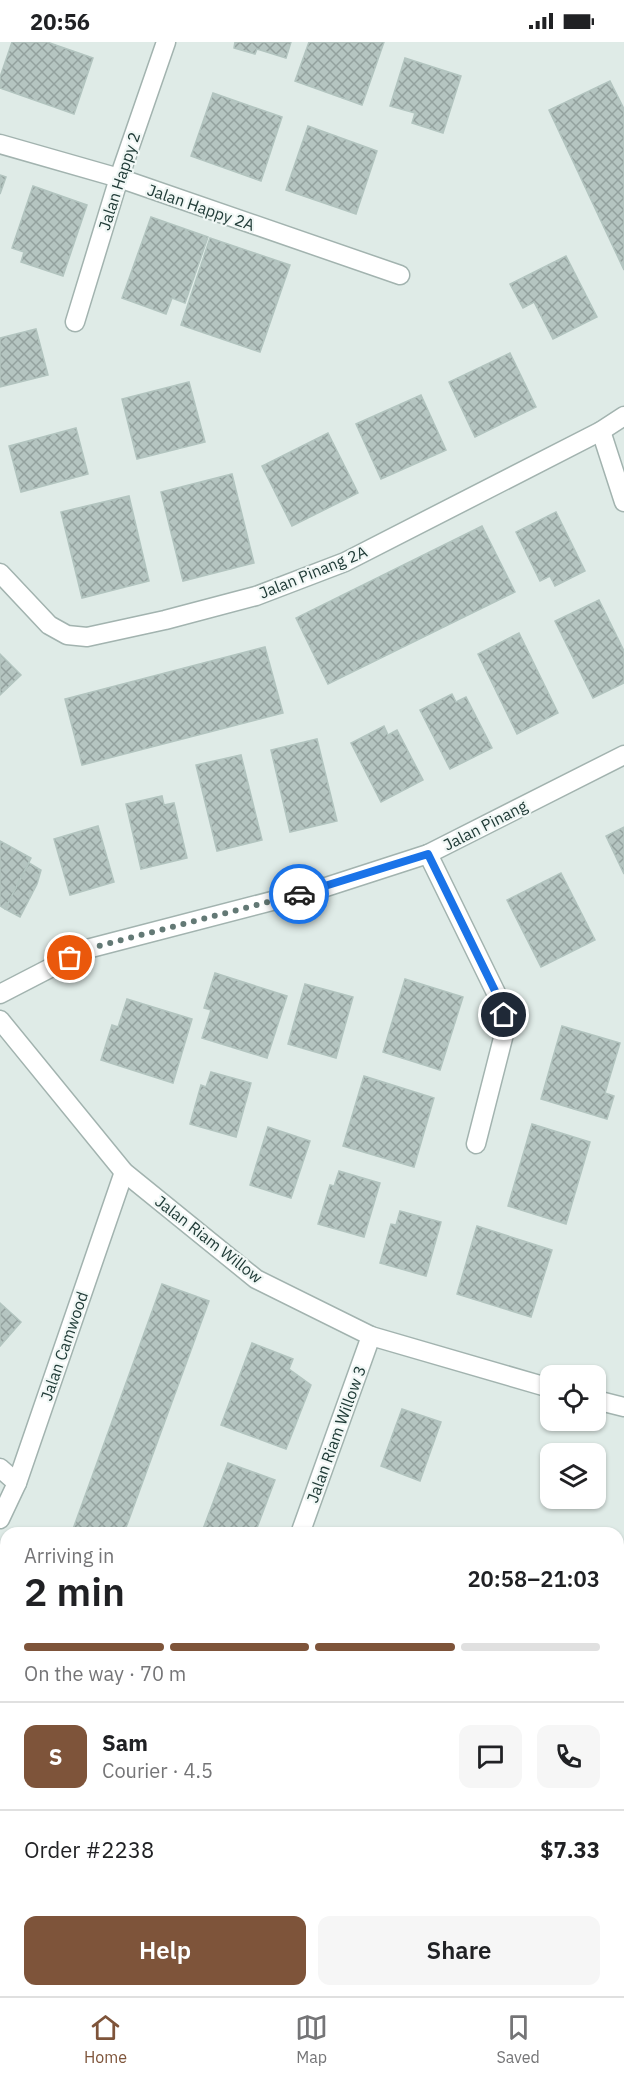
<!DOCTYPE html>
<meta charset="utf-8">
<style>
:root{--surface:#fff;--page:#f6f6f6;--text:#202124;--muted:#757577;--line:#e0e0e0;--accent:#7e543a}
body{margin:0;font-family:"IBM Plex Sans",sans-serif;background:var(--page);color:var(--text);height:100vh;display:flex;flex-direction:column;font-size:22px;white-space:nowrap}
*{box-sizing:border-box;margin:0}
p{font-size:20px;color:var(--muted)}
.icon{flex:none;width:33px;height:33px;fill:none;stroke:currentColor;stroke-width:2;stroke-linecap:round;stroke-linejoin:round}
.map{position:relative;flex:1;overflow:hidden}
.panel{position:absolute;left:0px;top:1485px;width:624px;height:470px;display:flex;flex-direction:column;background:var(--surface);border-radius:18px 18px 0 0;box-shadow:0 2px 4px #0004}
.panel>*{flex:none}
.buttons{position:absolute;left:540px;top:1323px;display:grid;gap:12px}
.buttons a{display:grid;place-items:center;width:66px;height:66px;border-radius:12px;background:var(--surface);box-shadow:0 2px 4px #0004;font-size:30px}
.pin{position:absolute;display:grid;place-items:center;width:51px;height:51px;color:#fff;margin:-26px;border:3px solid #fff;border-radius:50%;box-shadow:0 2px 6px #0007}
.courier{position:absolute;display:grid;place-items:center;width:60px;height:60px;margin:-30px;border:4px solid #1a73e8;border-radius:50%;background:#fff;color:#222;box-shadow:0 2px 8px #0007}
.overview em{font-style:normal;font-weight:600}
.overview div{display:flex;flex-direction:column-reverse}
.overview{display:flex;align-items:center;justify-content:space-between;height:102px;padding:0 24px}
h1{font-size:39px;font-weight:600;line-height:45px}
.bar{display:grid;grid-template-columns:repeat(4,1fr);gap:9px 6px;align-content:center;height:72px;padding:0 24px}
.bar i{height:8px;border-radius:4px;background:var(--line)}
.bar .active{background:var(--accent)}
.bar p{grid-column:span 4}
.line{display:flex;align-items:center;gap:15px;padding:0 24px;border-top:2px solid var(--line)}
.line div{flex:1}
.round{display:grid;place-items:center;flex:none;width:63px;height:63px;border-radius:12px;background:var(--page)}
.action{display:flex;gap:12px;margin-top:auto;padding:12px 24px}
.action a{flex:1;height:69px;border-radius:12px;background:var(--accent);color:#fff;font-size:24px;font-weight:600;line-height:69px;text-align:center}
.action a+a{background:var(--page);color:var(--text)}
.status{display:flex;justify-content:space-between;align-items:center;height:42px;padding:0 30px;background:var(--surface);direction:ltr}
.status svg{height:16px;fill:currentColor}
.menu{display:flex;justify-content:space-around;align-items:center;height:84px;border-top:2px solid var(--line);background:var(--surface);font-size:16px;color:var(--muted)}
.menu a{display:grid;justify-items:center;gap:3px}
.menu .active{color:var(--accent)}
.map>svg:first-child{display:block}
.building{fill:url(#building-cross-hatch);stroke:#b2c4bf;stroke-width:1.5}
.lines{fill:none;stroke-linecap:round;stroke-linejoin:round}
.minor-casing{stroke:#a2b3af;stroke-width:21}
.minor{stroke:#fff;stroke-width:18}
.done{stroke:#637975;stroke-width:6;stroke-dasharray:0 10.8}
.route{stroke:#1a73e8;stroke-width:8}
.labels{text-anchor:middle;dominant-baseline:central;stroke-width:4.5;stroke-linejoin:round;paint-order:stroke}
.street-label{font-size:16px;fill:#203b37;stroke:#f0f7f5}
</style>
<div class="status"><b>20:56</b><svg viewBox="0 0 49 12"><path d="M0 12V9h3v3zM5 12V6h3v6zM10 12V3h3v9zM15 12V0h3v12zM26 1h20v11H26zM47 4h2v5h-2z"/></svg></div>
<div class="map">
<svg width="624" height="1954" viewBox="0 0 624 1954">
<defs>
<pattern id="building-cross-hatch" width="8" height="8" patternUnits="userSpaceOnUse" patternTransform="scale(1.5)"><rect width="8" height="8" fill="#b5c5c1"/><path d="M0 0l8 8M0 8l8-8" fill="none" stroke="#93a19e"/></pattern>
</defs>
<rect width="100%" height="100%" fill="#dfebe7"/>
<g class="building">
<path d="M12,0h35l46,16 -19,56 -74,-26v-11z"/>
<path d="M235,0h56l-5,16 -29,-9 -2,5 -21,-6z"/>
<path d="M309,0h75l-22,63 -67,-24z"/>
<path d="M405,16l56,18 -18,57 -31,-10 3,-10 -25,-7z"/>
<path d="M610,39l14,28v161l-75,-160z"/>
<path d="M213,51l69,24 -21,64 -70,-25z"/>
<path d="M308,84l69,25 -21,63 -70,-24z"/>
<path d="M0,133l6,2 -6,17z"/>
<path d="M33,144l54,19 -24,71 -42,-14 3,-10 -12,-4z"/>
<path d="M151,175l57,20 -23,66 -13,-5 -6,16 -44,-16z"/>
<path d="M210,196l80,27 -30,87 -79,-27z"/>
<path d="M566,214l31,61 -44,22 -19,-37 -11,6 -13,-24z"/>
<path d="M36,287l12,46 -48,12v-49z"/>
<path d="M510,311l26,54 -61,30 -26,-55z"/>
<path d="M189,340l16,60 -68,17 -15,-60z"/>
<path d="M421,353l25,55 -65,29 -25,-55z"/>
<path d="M76,386l12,46 -67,18 -12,-46z"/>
<path d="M328,391l30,60 -66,33 -30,-60z"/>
<path d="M232,432l22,89 -71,18 -22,-89z"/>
<path d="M129,454l20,85 -67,17 -21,-86z"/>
<path d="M556,470l29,59 -30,15 -5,-10 -10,5 -24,-49z"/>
<path d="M482,484l33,66 -187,92 -32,-66z"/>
<path d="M599,558l25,51v32l-31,15 -38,-77z"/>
<path d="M519,591l39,80 -41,21 -39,-80z"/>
<path d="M265,605l18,66 -201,52 -17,-66z"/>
<path d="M0,612l21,21 -21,20z"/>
<path d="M452,652l4,8 10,-5 26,51 -42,21 -30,-59z"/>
<path d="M384,684l4,9 9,-5 26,50 -42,22 -30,-59z"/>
<path d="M317,697l20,82 -47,11 -19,-82z"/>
<path d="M241,713l21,85 -45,11 -21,-86z"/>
<path d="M162,754l2,9 10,-2 13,55 -46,11 -15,-65z"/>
<path d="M98,784l16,56 -44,13 -16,-56z"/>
<path d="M624,785v47l-18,-38z"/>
<path d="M0,799l31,17 -26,51 -5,-3z"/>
<path d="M29,821l12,7 -4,14 -17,33 -15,-8z"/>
<path d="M561,831l34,67 -54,27 -34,-67z"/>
<path d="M215,931l72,23 -20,62 -65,-20 9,-28 -7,-2z"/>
<path d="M405,937l58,18 -23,73 -57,-18z"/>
<path d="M305,942l48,13 -17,61 -48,-14z"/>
<path d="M127,957l65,20 -19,64 -72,-23 11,-35 6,2z"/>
<path d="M562,984l58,17 -15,50 9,3 -7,23 -66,-20z"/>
<path d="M211,1030l40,11 -15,54 -46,-13 11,-39 5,2z"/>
<path d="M364,1034l70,22 -20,69 -71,-21z"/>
<path d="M532,1082l58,18 -24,82 -58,-18z"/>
<path d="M268,1085l42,14 -19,57 -41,-13z"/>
<path d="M339,1129l41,12 -16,54 -46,-13 12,-39 4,1z"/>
<path d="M400,1169l41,11 -15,54 -46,-13 11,-39 5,1z"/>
<path d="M477,1184l75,24 -21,67 -74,-23z"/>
<path d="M162,1242l47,17 -85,232h-40l-11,-4z"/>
<path d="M0,1261l21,19 -21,24z"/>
<path d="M252,1301l41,16 -4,10 22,16 -25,64 -65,-24z"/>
<path d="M402,1367l39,13 -21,59 -39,-15z"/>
<path d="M228,1421l47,17 -20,53h-41l-11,-4z"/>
<path d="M6,1572v85l-6,8v-85z"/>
<path d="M373,1948h81l-3,6h-68z"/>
</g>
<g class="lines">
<defs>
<g id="minor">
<path d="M0,102l119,34 281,97"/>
<path d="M75,280l44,-144 47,-136"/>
<path d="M601,389l23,71"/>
<path d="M0,531l49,52 18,10 20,2 78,-17 91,-24 89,-34 256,-131 23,-15"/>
<path d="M428,812l70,143 6,18 -1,23 -27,106"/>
<path d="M0,952l87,-45 239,-62 102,-33 196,-99"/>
<path d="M0,978l124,152 132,107 115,57 179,52"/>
<path d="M596,1358l28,7"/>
<path d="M0,1426l17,15"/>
<path d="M0,1477l17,-36 107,-311"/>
<path d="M301,1489l70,-195"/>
<path d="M255,1948l10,6"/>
<path d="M137,1954l25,-6"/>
</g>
</defs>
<use href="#minor" class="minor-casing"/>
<use href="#minor" class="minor"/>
</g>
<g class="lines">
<path class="done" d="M70,916l17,-9 212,-55"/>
<path class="route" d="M299,852l129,-40 70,143 6,18"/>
</g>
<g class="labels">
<g class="street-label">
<text transform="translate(119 139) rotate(-72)">Jalan Happy 2</text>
<text transform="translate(201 165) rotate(19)">Jalan Happy 2A</text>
<text transform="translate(313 530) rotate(-22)">Jalan Pinang 2A</text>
<text transform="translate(485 783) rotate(-27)">Jalan Pinang</text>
<text transform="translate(209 1197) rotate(38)">Jalan Riam Willow</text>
<text transform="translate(64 1304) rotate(-71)">Jalan Camwood</text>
<text transform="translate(336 1392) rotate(-70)">Jalan Riam Willow 3</text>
</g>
</g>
</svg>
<div class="buttons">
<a><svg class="icon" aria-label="locate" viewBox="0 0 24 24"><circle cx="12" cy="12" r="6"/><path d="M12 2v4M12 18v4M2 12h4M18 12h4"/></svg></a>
<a><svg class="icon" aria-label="layers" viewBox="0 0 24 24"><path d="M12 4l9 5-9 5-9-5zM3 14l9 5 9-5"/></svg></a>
</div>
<div class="pin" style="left:70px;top:916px;background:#ea580c"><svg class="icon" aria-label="bag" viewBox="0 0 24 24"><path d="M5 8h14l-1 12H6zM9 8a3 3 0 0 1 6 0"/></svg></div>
<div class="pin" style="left:504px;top:973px;background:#1f2937"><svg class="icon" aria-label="home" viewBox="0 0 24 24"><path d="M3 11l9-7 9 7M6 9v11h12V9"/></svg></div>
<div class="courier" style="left:299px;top:852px"><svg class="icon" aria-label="car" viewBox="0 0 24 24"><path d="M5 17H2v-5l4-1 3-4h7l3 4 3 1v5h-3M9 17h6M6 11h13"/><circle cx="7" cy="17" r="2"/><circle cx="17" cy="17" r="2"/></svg></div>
<section class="panel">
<div class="overview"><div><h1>2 min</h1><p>Arriving in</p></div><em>20:58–21:03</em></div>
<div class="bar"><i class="active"></i><i class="active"></i><i class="active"></i><i></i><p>On the way · 70 m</p></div>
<div class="line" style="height:108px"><b class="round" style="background:var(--accent);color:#fff">S</b><div><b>Sam</b><p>Courier · 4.5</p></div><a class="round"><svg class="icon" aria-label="chat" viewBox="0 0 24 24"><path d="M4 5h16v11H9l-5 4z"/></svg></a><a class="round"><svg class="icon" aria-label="phone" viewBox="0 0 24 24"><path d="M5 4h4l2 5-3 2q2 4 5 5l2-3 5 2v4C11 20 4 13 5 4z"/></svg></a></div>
<div class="line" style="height:78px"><div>Order #2238</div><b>$7.33</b></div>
<div class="action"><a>Help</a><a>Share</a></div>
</section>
</div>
<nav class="menu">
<a class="active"><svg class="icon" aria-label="home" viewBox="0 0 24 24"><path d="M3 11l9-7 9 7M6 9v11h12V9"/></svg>Home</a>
<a><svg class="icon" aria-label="map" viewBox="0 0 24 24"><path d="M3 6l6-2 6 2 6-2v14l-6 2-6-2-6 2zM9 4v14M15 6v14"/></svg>Map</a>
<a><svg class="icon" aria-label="saved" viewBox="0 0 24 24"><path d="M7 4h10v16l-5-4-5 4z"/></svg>Saved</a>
</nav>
